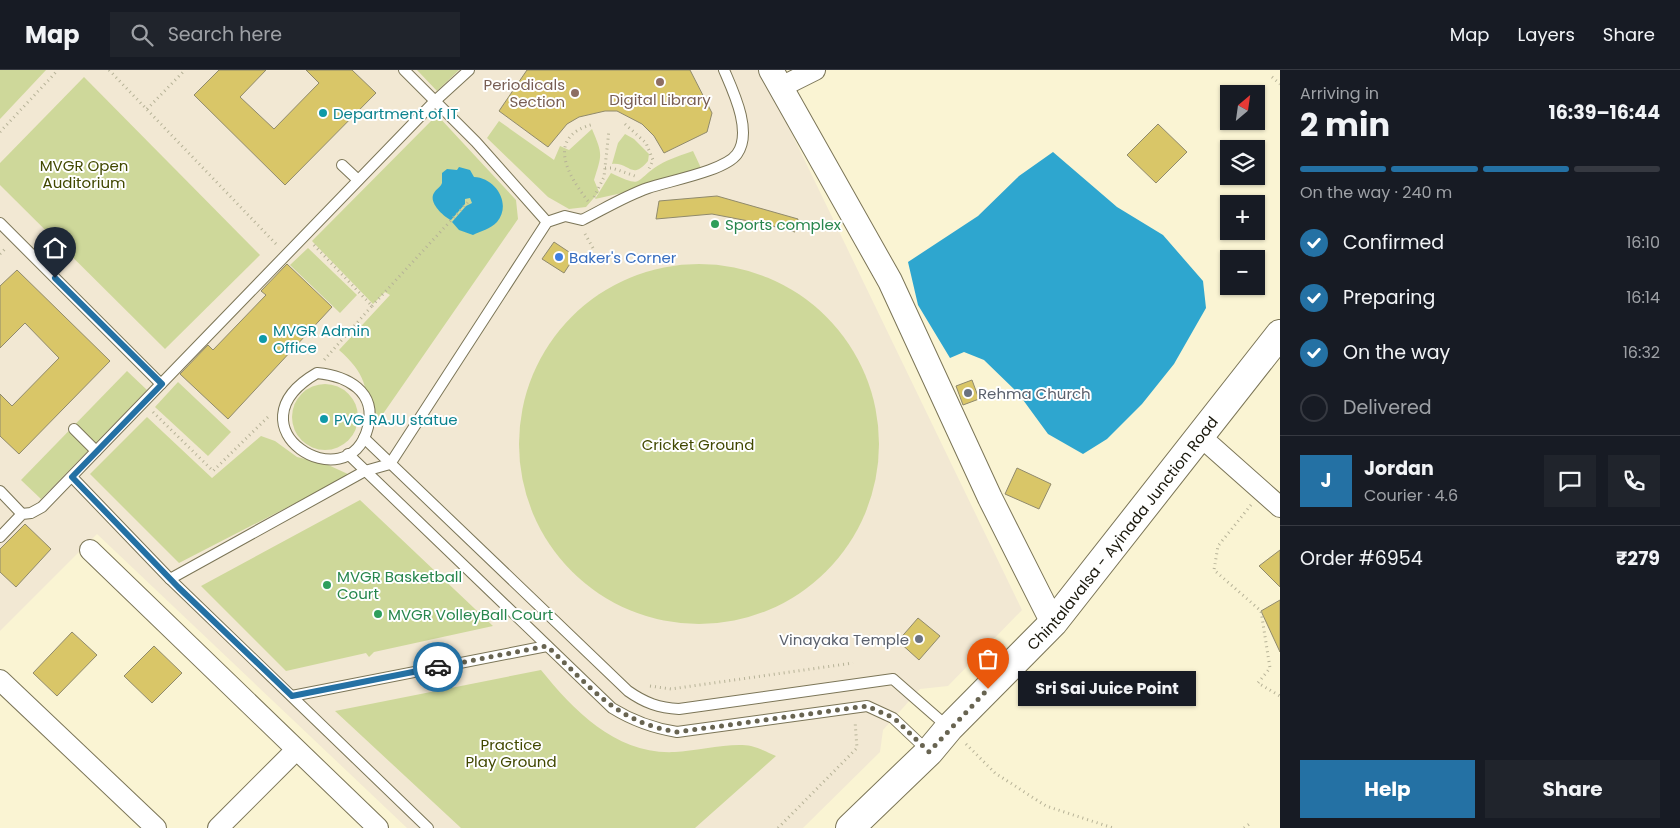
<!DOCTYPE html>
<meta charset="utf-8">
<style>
:root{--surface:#171b24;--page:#20242c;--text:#f1f3f6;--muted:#9ea1a6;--line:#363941;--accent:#2471a4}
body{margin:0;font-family:Poppins,sans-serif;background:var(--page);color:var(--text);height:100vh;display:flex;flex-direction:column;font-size:19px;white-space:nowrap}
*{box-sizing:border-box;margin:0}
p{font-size:16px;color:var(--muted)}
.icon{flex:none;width:28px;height:28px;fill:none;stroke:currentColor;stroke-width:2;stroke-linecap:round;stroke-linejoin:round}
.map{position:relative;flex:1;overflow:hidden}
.details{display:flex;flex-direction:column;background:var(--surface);width:400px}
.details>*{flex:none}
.needle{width:32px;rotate:29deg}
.fabs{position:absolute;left:1220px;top:15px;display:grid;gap:10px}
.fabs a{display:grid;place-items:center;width:45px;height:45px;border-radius:0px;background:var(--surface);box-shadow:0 1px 4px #0004;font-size:25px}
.pin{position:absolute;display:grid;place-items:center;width:42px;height:42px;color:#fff;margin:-51px -21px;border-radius:50% 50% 50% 0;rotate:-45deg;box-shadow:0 0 5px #0007}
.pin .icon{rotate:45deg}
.courier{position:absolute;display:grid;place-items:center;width:50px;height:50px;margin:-25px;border:4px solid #2471a4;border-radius:50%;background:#fff;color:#222;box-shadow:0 1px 6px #0007}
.bubble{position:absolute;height:35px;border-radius:0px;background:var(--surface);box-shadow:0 1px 4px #0004;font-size:16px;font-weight:700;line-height:35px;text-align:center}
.headline em{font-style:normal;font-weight:700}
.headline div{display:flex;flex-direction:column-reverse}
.headline{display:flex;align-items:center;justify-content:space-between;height:85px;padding:0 20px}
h1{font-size:32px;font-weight:700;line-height:38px}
.bar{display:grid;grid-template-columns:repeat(4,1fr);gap:8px 5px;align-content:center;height:60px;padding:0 20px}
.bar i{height:6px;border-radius:4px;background:var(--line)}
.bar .current{background:var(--accent)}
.bar p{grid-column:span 4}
.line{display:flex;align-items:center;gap:12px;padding:0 20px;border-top:1px solid var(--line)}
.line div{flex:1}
.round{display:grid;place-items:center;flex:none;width:52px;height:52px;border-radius:0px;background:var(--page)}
ol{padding:0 20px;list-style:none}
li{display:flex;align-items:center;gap:15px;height:55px}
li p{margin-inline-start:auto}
li .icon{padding:5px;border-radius:50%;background:var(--accent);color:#fff;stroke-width:4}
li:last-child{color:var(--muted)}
li i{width:28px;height:28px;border:2px solid var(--line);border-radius:50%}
.primary-button{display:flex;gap:10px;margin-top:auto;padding:10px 20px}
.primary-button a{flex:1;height:58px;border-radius:0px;background:var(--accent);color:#fff;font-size:20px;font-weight:700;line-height:58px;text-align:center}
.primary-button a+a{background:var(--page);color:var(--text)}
header{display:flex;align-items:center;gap:30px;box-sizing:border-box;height:70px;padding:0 25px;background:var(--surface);border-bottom:1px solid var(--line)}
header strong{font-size:24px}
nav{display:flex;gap:28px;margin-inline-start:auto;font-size:18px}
.search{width:350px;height:45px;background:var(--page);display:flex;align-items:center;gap:12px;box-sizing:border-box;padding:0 18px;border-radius:0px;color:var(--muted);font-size:19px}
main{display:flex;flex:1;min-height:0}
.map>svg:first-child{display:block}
.education{fill:#f2e8d3}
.green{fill:#ced89a}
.water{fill:#2ea6cf}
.building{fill:#d9c668;stroke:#908a6c}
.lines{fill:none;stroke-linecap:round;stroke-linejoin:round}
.service-casing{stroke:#7b7557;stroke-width:12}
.minor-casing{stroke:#7b7557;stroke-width:22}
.tertiary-casing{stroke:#7b7557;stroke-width:26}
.secondary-casing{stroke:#7b7557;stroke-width:30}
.path{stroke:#b6b297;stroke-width:3;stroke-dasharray:1 4;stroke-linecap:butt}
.service{stroke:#fff;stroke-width:10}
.minor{stroke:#fff;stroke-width:20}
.tertiary{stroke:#fff;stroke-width:24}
.secondary{stroke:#fff;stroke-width:28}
.done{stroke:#686451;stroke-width:5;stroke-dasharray:0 9}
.route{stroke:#2471a4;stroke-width:6}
.education-dot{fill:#8d6e63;stroke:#fff;stroke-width:2}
.culture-dot{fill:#0f9aa8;stroke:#fff;stroke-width:2}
.leisure-dot{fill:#2e9e5b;stroke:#fff;stroke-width:2}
.shop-dot{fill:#3f7fe0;stroke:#fff;stroke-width:2}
.worship-dot{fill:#6b7280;stroke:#fff;stroke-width:2}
.labels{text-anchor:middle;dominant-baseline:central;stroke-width:4;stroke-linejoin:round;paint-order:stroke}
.education-label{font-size:15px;fill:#785e54;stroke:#fff;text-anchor:end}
.culture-label{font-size:15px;fill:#0d838f;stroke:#fff;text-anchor:start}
.park-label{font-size:15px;fill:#414800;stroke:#fff}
.leisure-label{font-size:15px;fill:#27864d;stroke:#fff;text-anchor:start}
.shop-label{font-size:15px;fill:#366cbe;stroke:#fff;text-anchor:start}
.worship-label{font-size:15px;fill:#5b616d;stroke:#fff;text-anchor:start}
.street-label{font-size:15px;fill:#19170b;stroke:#fff}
</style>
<header>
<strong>Map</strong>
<div class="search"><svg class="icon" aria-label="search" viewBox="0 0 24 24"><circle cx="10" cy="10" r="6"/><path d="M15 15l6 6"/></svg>Search here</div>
<nav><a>Map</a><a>Layers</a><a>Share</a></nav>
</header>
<main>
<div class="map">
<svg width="1280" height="758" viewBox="0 0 1280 758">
<rect width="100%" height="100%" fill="#faf4d3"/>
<path class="education" d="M0,0h761l261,540 -74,76 -28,3 -37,41 -3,22 -77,76h-396l-310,-294 -97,97z"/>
<g class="green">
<path d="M0,0h46l-46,49z"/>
<path d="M417,0h42l-22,21z"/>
<path d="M84,7l176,178 -95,94 -165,-164v-22z"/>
<path d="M437,45l79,85 2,19 -142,205 -6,-4c-4,-34 -4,-46 -31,-70l51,-55 -5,-3 -12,12 -61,-63z"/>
<path d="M499,51l55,39 6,-14 9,4 23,-21c11,26 10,25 2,51l5,12 -13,15 -17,2 -21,-12 -61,-59z"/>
<path d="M625,64l9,5 15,15 -1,7c-17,20 -18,1 -36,3l6,-21z"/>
<path d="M693,81l8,17 -61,21 -45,10 16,-26c34,16 22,8 48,-8 10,-6 23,-10 34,-14z"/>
<path d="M308,178l49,47 -17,18 -50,-48z"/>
<circle cx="699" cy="374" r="180"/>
<path d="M127,301l20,19 -106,109 -20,-19z"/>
<path d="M178,312l53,50 -23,24 -53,-49z"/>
<circle cx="325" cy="347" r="33"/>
<path d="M147,347l65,61 49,-42 14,5 22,16 29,7 24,11 -171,88 -89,-89z"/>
<path d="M360,430l133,126 -119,26 -5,5 -3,-4 -80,18 -85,-85z"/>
<path d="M541,600c34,42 76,85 134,82 21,-1 57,-10 76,-6 9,2 17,7 25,10l-81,72h-234l-126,-117z"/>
</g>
<g class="water">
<path d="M1053,82l64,55 46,28 40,46 3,27 -32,56 -32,40 -35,35 -24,15 -35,-20 -30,-41 -34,-33 -20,-8 -14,6 -32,-53 -10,-43 70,-46 41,-40z"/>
<path d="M459,97l11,3 4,7c22,1 38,27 23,45 -7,7 -16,9 -24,13l-14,-5 -7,-8 14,-16 6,-3 -2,-5 -5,1v5l-14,16c-8,-4 -23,-18 -17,-27 3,-5 6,-5 8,-10v-10l5,-4 10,1z"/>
</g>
<g class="building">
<path d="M219,0h47l-26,27 34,32 45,-46 -13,-13h46l24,23 -91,92 -91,-90z"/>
<path d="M527,0h163l22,43 -5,19 -43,21 -10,-17 -12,-12 -25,-13h-12l-26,6 -12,7 -19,23 -49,-36z"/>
<path d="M1158,54l29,28 -31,31 -29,-28z"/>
<path d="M717,126l81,23 -3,13 -23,-6v3l-13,-6 -47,-9 -56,5 3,-18z"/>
<path d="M554,172l21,14 -11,17 -22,-14z"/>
<path d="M287,194l45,43 -104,112 -48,-45 28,-29 5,5 53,-55 -5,-4z"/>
<path d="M17,200l93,91 -91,93 -19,-18v-42l12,12 47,-48 -34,-35 -25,25v-62z"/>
<path d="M972,310l7,19 -16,6 -7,-19z"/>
<path d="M1017,398l34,16 -12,25 -34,-15z"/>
<path d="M25,454l26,25 -35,38 -16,-15v-23z"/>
<path d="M1280,480v37l-21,-21z"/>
<path d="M1280,530v52l-19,-41z"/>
<path d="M918,548l22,18 -21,24 -21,-19z"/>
<path d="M72,562l25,23 -40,41 -24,-23z"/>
<path d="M154,576l28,27 -30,30 -28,-27z"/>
</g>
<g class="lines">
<defs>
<g id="service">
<path d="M404,0l72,72 71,80"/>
<path d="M342,95l16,15"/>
<path d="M0,153l161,161"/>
<path d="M317,303c30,3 60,18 51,54 -19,77 -144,0 -51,-54z"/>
<path d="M74,359l22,22"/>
<path d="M364,368l264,253c17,12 31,17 51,18l214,-30 56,49"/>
<path d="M348,384l264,254c21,13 40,20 65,24l190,-26 26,12 35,33"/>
<path d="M72,407l98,102 195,-108 25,-7 157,-242 18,-6 17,4c22,-11 43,-24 66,-32 20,-7 77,-17 89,-34 16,-22 -4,-63 -13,-84"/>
<path d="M0,421l22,23"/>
<path d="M0,467l22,-23 9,-1 11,-6 393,-406 34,-31"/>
<path d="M170,509l258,249"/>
<path d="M292,626l255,-50"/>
</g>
<g id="minor">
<path d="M781,17l34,-17"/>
<path d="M1200,366l80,71"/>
<path d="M90,480l288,278"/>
<path d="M0,610l156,148"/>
<path d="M218,758l77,-77"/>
</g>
<path id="tertiary" d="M771,0l119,211 100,217 63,125"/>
<g id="secondary">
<path id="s1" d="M850,758l79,-76 20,-24 104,-105 227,-289"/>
</g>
</defs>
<use href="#service" class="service-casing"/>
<use href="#minor" class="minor-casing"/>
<use href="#tertiary" class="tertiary-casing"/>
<use href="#secondary" class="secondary-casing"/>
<g class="path">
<path d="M109,0l168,175"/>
<path d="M1272,7l8,7"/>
<path d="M147,39l38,-39"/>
<path d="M625,54l21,19 7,17 -5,11"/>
<path d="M0,62l58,-62"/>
<path d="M605,98h7l23,8"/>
<path d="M594,127l10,-20 5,-47"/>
<path d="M588,131c-22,-28 -42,-65 6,-77"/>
<path d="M585,164l8,14"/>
<path d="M314,175l58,61 -48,54"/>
<path d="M0,184l6,-6"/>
<path d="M372,236l96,-104"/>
<path d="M153,342l60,59 56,-55"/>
<path d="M1251,435l-33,41 -4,24 47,41 9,57 -12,15 22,13"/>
<path d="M650,616l21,3 182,-26"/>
<path d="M966,674l29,29 51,33 67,22"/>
<path d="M778,758l79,-80 -2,-27"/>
<path d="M1244,758l8,-6"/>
</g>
<use href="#service" class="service"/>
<use href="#minor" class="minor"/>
<use href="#tertiary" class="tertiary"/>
<use href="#secondary" class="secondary"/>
</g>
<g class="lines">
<path class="done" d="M438,597l109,-21c44,41 68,76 130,86l190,-26 27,12 35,34 59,-63"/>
<path class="route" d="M55,208l107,106 -90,93 106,110 114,109 146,-29"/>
</g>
<g class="education-dot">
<circle cx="660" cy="12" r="5"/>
<circle cx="575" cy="23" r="5"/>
</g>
<g class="culture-dot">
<circle cx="323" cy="43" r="5"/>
<circle cx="263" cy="269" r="5"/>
<circle cx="324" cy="349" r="5"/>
</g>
<g class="leisure-dot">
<circle cx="715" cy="154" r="5"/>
<circle cx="327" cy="515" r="5"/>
<circle cx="378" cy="544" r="5"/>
</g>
<circle class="shop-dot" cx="559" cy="187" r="5"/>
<g class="worship-dot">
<circle cx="968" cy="323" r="5"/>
<circle cx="919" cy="569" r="5"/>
</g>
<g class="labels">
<g class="education-label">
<text x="565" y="14">Periodicals<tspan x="565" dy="17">Section</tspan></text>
<text x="660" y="29" text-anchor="middle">Digital Library</text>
</g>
<g class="culture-label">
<text x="333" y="43">Department of IT</text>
<text x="273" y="260">MVGR Admin<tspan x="273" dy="17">Office</tspan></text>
<text x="334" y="349">PVG RAJU statue</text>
</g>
<g class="park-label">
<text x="84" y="95">MVGR Open<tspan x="84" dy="17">Auditorium</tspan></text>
<text x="698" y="374">Cricket Ground</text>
<text x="511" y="674">Practice<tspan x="511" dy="17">Play Ground</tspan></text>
</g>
<g class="leisure-label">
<text x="725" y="154">Sports complex</text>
<text x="337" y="506">MVGR Basketball<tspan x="337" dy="17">Court</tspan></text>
<text x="388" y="544">MVGR VolleyBall Court</text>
</g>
<g class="shop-label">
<text x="569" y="187">Baker's Corner</text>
</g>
<g class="worship-label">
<text x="978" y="323">Rehma Church</text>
<text x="909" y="569" text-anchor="end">Vinayaka Temple</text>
</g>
<g class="street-label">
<text stroke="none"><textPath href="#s1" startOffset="402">Chintalavalsa - Ayinada Junction Road</textPath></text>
</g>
</g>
</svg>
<div class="fabs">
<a><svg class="needle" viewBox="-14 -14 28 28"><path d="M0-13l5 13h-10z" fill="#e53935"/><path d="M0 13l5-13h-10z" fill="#9ea1a6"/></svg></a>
<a><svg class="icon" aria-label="layers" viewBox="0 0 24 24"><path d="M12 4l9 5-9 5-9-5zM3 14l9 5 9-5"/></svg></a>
<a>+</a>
<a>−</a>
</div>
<div class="pin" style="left:988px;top:619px;background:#ea580c"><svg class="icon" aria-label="bag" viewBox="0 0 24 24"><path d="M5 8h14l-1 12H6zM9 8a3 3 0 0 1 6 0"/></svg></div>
<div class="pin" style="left:55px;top:208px;background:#1f2937"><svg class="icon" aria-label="home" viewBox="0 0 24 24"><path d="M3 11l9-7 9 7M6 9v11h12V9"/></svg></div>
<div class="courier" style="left:438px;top:597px"><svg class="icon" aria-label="car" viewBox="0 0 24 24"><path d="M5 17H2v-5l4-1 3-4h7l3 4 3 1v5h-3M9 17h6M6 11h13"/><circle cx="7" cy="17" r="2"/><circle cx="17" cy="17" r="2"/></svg></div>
<div class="bubble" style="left:1018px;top:601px;width:178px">Sri Sai Juice Point</div>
</div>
<section class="details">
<div class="headline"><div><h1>2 min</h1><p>Arriving in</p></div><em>16:39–16:44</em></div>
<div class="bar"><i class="current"></i><i class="current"></i><i class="current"></i><i></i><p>On the way · 240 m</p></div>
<ol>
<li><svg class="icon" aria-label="check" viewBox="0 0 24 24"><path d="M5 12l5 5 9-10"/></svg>Confirmed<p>16:10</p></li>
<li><svg class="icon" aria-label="check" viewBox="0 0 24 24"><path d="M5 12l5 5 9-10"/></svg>Preparing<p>16:14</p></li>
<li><svg class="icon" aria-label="check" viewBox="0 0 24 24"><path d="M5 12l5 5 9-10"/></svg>On the way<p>16:32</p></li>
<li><i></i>Delivered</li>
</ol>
<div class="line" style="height:90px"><b class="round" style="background:var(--accent);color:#fff">J</b><div><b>Jordan</b><p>Courier · 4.6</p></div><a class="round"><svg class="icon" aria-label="chat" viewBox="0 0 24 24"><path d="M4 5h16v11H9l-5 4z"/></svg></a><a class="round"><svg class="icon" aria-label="phone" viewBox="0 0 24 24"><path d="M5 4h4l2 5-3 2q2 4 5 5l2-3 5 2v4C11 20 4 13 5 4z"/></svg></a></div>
<div class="line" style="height:65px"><div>Order #6954</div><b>₹279</b></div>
<div class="primary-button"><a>Help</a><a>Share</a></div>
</section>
</main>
